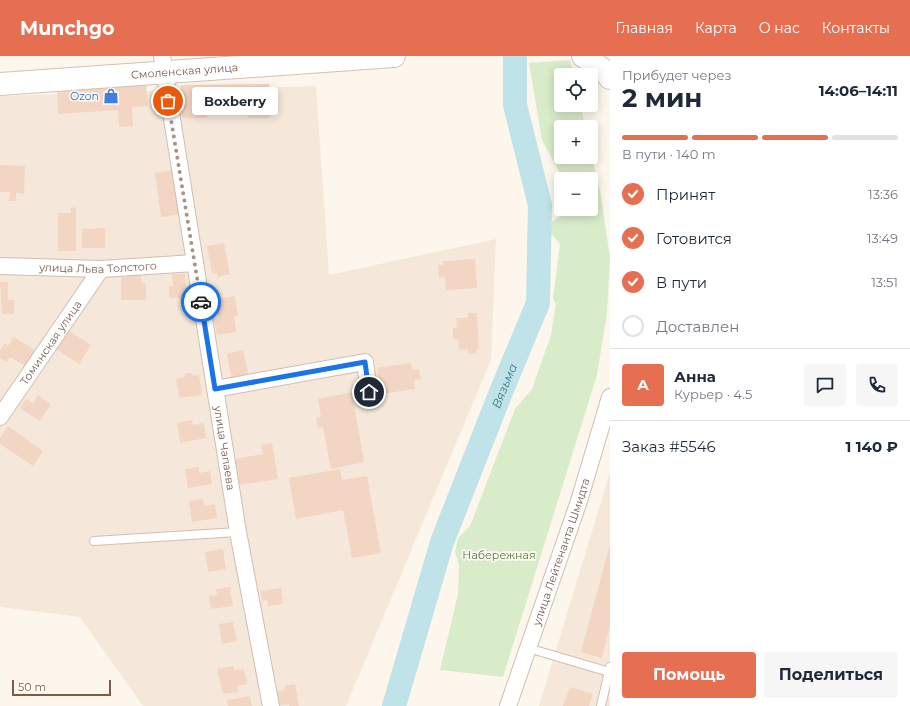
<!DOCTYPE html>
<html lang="ru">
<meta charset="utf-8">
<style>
:root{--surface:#fff;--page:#f6f6f7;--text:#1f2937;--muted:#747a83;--line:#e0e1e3;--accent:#e76f51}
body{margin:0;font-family:Montserrat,sans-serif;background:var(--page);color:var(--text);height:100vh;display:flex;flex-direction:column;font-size:15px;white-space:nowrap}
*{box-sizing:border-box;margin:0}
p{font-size:13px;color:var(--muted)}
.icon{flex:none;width:22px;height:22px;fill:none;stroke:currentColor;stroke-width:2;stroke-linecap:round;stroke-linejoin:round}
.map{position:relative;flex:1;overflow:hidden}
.side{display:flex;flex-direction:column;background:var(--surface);width:300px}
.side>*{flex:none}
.fabs{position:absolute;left:554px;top:12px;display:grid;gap:8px}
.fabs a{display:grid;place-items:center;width:44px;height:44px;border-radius:4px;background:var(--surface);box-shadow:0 2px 10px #0003;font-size:20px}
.scale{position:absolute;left:12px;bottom:10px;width:99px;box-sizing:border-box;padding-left:4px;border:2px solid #7a5c4d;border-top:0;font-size:11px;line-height:14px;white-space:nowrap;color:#7a5c4d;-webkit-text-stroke:3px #fffaf3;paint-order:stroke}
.pin{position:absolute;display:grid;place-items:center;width:34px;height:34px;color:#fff;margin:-17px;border:2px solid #fff;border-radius:50%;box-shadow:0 1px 4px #0007}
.courier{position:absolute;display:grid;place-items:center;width:40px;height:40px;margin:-20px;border:3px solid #1a73e8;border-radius:50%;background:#fff;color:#222;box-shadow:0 1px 5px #0007}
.bubble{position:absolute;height:28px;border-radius:4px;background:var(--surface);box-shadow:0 2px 10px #0003;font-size:13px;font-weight:700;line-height:28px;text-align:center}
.headline em{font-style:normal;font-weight:700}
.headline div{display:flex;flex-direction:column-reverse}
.headline{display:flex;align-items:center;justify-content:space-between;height:68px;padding:0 12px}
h1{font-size:26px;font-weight:700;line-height:30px}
.bar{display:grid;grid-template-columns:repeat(4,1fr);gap:6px 4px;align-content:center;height:48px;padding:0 12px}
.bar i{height:5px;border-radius:3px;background:var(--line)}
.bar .current{background:var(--accent)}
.bar p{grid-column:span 4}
.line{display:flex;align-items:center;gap:10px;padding:0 12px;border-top:1px solid var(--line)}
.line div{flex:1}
.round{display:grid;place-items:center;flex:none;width:42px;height:42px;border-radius:4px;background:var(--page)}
ol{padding:0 12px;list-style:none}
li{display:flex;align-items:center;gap:12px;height:44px}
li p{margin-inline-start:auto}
li .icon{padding:4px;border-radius:50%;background:var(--accent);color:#fff;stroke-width:4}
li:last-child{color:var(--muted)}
li i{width:22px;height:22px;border:2px solid var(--line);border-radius:50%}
.action{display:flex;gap:8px;margin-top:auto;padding:8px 12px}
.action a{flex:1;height:46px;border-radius:4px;background:var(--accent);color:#fff;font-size:16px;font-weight:700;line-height:46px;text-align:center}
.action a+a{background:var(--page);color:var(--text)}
header{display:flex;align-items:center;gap:24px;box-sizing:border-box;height:56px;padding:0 20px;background:var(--accent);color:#fff}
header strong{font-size:19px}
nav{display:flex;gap:22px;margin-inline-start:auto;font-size:14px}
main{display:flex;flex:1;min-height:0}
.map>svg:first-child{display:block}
.residential{fill:#f5e8da}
.green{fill:#d8ecc9}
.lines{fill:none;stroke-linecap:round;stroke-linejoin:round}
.river{stroke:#bfe3e8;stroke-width:24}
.building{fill:#f3d5c3}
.service-casing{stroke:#d1beb0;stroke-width:10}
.minor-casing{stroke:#d1beb0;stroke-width:18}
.secondary-casing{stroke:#d6c0b0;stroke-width:24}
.service{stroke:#fff;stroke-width:8}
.minor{stroke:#fff;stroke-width:16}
.secondary{stroke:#fff;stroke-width:22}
.done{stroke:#a89285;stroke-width:4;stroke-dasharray:0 7.2}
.route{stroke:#1a73e8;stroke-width:5}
.labels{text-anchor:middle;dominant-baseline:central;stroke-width:3.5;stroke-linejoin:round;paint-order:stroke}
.street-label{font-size:11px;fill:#7a5c4d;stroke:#fffaf3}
.shop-label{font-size:11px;fill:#366cbe;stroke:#fffaf3;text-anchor:end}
.park-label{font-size:11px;fill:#537a41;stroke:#fffaf3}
.water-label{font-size:12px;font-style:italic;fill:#437c86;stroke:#fffaf3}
</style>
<header>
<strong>Munchgo</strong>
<nav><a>Главная</a><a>Карта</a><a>О нас</a><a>Контакты</a></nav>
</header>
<main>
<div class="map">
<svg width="610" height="650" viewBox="0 0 610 650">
<rect width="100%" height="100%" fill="#fdf6ec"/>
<g class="residential">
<path d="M316,30l13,189 167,-36 -5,121 -145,346h-203l-63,-89 -80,-10v-511z"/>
<path d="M610,416v234h-71z"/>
</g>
<path class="green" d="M570,4l4,15h-13v30h20l4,22h-24v30h30v-6l10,45 9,62 -3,55 -10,62 -94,302 -63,-7 18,-76 1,-29 -4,-13 3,-14 12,-12 45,-117 17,-20 19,-54 5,-32 -3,-4 7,-55 -10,-12 1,-10 11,-7v-6h29v-30h-28l-21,-39 -13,-77z"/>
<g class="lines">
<path class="river" id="s1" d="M394,650l48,-164 59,-150 37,-89 2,-98 -25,-100v-49"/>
</g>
<g class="building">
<path d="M146,27l2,23 -16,1 1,19 -14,1 -1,-17 -60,4 -1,-25z"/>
<path d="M269,28v34h-21v-10h-41v10h-25l-1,-33z"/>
<path d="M0,109l25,1 -1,28 -8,-1v8h-7l1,-9h-10z"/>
<path d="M174,114l7,44 -20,3 -6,-44z"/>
<path d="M76,151v44h-18v-38h13v-5z"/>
<path d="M105,172v20h-23v-19z"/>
<path d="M224,187l6,31 -13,3v-4l-5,1 -5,-28z"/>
<path d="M475,203l2,29 -31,2 -1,-13 -6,1 -1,-13h5v-4z"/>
<path d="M172,218h13l1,24h-17v-12h4z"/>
<path d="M126,219h15v8h5v17h-25v-23h5z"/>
<path d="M0,226h8v18h6v14h-12z"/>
<path d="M235,240l3,20h-4l2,16 -19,3 -3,-15 5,-1 -3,-20z"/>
<path d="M468,257h9l2,36h-3l1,4 -8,1 -1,-5 -9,1 -1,-11h-5v-11l4,-1 -1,-9h12z"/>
<path d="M68,274l23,15 -12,19 -23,-15z"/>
<path d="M14,281l21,13 -10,16 -15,-9 -3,5 -7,-4v-7l5,-8 3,3z"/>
<path d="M243,294l6,27 -17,3 -5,-26z"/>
<path d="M411,307l1,7 7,-1 2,10 -7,1 1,9 -34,5 -4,-26z"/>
<path d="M192,317l1,3 6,-1 3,20 -23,3 -3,-19 9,-2v-3z"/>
<path d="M352,336l12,70 -33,7 -8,-42 -5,1 -2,-10 5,-1 -3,-18z"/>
<path d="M38,339l13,9 -11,17 -20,-13 6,-9 7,4z"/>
<path d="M192,364l1,5 11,-2 2,15 -26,5 -3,-20z"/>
<path d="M8,370l35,25 -10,15 -33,-22v-6z"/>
<path d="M272,387l6,36 -39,6 -4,-26 28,-5 -2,-9z"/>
<path d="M199,411v6l11,-2 2,13 -24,4 -3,-19z"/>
<path d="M340,413l2,11 25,-4 14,77 -29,5 -9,-48 -47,9 -7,-41z"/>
<path d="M203,443l1,7 11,-2 2,14 -25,4 -3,-21z"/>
<path d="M610,488v82l-8,32 -21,-6z"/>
<path d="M223,493l3,20 -18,3 -3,-20z"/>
<path d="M230,531l3,19 -22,3 -2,-13 8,-1 -1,-6z"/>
<path d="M281,532l2,16 -15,2 -1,-6 -5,1 -1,-10z"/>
<path d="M233,566l4,19 -15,3 -3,-20z"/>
<path d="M233,610l1,4 10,-1 3,15 -10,2 1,6 -15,2 -6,-25z"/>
<path d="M295,628l4,22h-10v-2l-13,2 -3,-14 12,-2v-4z"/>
<path d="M570,631l23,7 -4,12h-26z"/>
<path d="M250,640l2,10h-24l-1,-6z"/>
</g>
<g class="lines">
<defs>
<g id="service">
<path d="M94,485l144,-9"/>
<path d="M528,592l81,24"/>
<path d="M601,650l9,-39"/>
</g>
<g id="minor">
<path id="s2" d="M162,0l76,476 33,174"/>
<path id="s3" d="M0,210l101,3 94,-6"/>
<path d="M215,333l150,-27 4,31"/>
<path id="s4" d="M0,361l101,-148"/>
<path id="s5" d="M508,650l71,-205 31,-104"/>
</g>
<g id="secondary">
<path d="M583,0l22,15 5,7"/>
<path id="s6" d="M0,28l394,-28"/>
</g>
</defs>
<use href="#service" class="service-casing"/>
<use href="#minor" class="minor-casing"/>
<use href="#secondary" class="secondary-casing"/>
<use href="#service" class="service"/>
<use href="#minor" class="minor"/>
<use href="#secondary" class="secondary"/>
</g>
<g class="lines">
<path class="done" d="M168,45l33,201"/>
<path class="route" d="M201,246l14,87 150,-27 4,30"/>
</g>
<defs>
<symbol id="shop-bare" viewBox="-9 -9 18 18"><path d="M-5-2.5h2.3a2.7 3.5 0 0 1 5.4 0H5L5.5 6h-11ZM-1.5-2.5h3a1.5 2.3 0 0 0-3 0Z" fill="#3f7fe0" stroke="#fffaf3" stroke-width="2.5" paint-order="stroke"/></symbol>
</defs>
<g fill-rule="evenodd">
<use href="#shop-bare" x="100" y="29" width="22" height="22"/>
</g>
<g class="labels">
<g class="street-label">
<text stroke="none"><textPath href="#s6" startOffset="185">Смоленская улица</textPath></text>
<text stroke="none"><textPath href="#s3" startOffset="98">улица Льва Толстого</textPath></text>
<text stroke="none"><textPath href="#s4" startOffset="90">Томинская улица</textPath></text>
<text stroke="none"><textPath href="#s2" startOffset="397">улица Чапаева</textPath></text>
<text stroke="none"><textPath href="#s5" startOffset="163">улица Лейтенанта Шмидта</textPath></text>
</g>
<g class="shop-label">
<text x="99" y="40">Ozon</text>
</g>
<g class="park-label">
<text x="499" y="499">Набережная</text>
</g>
<g class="water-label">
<text stroke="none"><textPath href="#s1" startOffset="339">Вязьма</textPath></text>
</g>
</g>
</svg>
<div class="fabs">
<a><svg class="icon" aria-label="locate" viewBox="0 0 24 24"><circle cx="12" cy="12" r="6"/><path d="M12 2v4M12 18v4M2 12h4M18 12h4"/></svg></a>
<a>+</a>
<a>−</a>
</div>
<div class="scale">50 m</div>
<div class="pin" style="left:168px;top:45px;background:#ea580c"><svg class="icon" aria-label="bag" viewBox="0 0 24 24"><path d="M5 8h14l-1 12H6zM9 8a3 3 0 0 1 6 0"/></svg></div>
<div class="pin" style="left:369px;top:336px;background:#1f2937"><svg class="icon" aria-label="home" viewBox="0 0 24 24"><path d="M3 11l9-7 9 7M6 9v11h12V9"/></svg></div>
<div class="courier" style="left:201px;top:246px"><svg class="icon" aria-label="car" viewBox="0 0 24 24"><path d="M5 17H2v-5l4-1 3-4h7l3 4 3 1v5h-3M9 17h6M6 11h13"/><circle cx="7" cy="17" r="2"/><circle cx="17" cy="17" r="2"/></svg></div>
<div class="bubble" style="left:192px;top:31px;width:86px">Boxberry</div>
</div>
<section class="side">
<div class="headline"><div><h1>2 мин</h1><p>Прибудет через</p></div><em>14:06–14:11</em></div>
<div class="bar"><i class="current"></i><i class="current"></i><i class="current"></i><i></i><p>В пути · 140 m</p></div>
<ol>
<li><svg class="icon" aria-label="check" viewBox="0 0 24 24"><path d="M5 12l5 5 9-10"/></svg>Принят<p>13:36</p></li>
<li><svg class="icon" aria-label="check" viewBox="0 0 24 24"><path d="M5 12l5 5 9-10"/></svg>Готовится<p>13:49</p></li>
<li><svg class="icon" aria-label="check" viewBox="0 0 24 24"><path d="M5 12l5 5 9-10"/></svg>В пути<p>13:51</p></li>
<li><i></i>Доставлен</li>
</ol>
<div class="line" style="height:72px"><b class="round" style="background:var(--accent);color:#fff">А</b><div><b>Анна</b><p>Курьер · 4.5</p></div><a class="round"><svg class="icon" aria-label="chat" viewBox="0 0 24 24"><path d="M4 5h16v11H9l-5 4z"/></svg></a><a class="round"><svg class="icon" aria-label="phone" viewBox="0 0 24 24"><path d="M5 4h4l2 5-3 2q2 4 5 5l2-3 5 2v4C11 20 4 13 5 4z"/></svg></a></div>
<div class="line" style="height:52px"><div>Заказ #5546</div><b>1 140 ₽</b></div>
<div class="action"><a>Помощь</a><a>Поделиться</a></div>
</section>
</main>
